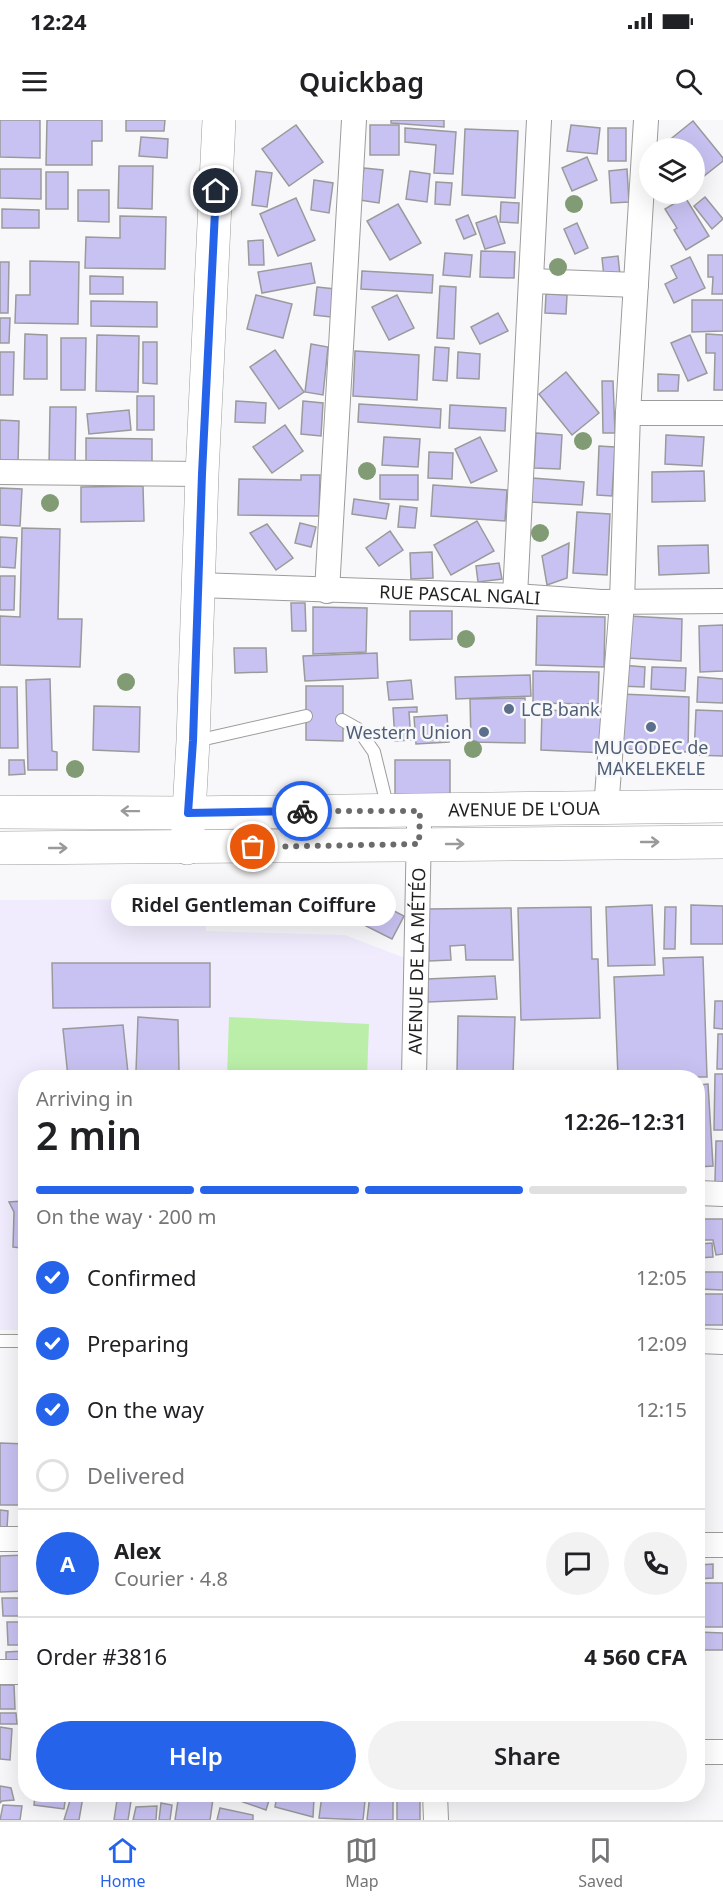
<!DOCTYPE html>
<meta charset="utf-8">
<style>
:root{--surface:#fff;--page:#f2f2f2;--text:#202124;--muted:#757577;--line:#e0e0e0;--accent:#2563eb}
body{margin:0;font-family:"Noto Sans",sans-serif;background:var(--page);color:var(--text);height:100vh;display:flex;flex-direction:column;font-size:22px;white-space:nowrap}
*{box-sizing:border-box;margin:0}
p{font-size:20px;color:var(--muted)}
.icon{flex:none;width:33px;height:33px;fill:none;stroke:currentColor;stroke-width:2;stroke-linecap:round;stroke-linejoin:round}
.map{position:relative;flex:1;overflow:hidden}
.details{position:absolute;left:18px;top:950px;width:687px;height:732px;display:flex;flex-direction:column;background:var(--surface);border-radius:24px;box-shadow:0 6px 24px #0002}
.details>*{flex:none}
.tools{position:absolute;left:639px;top:18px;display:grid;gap:12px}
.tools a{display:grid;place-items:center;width:66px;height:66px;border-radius:50%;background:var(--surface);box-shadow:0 6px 24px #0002;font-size:30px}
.pin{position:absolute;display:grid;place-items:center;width:51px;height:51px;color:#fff;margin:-26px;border:3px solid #fff;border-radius:50%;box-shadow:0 2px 6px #0007}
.courier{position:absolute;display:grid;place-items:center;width:60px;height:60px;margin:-30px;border:4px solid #2563eb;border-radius:50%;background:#fff;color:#222;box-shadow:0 2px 8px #0007}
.bubble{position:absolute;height:42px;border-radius:21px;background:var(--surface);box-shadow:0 6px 24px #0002;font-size:20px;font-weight:600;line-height:42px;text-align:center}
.head em{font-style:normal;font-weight:600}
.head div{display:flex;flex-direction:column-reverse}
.head{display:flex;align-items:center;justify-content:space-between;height:102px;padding:0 18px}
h1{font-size:39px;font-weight:600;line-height:45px}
.bar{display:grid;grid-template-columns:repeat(4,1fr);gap:9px 6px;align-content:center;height:72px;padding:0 18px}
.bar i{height:8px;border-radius:4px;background:var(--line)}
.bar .selected{background:var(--accent)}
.bar p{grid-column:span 4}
.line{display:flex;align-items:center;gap:15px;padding:0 18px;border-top:2px solid var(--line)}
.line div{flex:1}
.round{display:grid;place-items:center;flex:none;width:63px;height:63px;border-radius:32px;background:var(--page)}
ol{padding:0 18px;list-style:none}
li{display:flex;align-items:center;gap:18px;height:66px}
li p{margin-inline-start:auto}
li .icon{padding:6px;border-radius:50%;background:var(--accent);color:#fff;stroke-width:4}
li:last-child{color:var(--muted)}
li i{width:33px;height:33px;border:3px solid var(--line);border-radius:50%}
.cta{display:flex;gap:12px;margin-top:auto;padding:12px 18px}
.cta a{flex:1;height:69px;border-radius:36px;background:var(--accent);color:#fff;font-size:24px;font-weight:600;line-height:69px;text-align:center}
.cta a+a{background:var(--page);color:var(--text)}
.status{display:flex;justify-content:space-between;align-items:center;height:42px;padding:0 30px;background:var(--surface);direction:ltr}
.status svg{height:16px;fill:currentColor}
header{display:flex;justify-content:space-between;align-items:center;height:78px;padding:0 18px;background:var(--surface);font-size:27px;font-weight:600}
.dock{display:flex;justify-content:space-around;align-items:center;height:84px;border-top:2px solid var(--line);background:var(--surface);font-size:16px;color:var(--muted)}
.dock a{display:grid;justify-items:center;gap:3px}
.dock .selected{color:var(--accent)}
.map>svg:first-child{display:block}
.education{fill:#f0ecfd}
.grass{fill:#bbefa9}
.building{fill:#c8c2f2;stroke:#9a9a9c;stroke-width:1.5}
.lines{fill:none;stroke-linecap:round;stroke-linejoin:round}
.service-casing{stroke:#9c9c9d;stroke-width:14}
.minor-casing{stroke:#9c9c9d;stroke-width:26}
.secondary-casing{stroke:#9c9c9d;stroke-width:34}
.primary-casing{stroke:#9c9c9d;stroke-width:34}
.service{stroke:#fff;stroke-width:12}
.minor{stroke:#fff;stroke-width:24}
.secondary{stroke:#fff;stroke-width:33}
.primary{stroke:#fff;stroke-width:33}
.tree{fill:#819c74}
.oneway{stroke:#9a9a9b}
.done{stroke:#6b6b6c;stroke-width:6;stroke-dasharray:0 10.8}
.route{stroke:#2563eb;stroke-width:8}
.service-dot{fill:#5c6f8a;stroke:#f8f8fa;stroke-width:2}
.labels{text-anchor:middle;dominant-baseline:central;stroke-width:5;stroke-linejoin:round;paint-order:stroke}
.street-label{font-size:18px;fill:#1f1f20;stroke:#f8f8fa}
.service-label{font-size:18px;fill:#4e5e75;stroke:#f8f8fa;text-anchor:start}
</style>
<div class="status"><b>12:24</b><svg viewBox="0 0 49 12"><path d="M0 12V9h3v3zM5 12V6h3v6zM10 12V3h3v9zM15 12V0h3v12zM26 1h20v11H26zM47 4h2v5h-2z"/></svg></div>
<header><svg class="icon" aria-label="menu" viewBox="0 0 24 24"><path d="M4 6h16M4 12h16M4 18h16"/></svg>Quickbag<svg class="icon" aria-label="search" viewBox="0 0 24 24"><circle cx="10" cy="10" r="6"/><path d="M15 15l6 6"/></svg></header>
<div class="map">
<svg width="723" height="1700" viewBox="0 0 723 1700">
<rect width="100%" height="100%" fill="#f8f8fa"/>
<path class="education" d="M205,779l1,32 139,4 60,23 -2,119h-377l-1,253h-25v-430z"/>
<path class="grass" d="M229,897l140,7 -2,53h-140z"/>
<g class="building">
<path d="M0,0h40v38l-40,-1z"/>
<path d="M47,0h55v21h-10v24h-46z"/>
<path d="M126,0h39l-1,11h-38z"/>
<path d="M391,0h53v7l-53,-4z"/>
<path d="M693,1l30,37v3l-29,23v-36h-30l-2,-2z"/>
<path d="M296,5l27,37 -34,24 -27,-37z"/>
<rect x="370" y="5" width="29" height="30"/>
<path d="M571,5l29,3 -3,26 -30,-3z"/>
<path d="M405,8l51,4 -3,42 -19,-1 2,-28 -31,-3z"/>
<rect x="608" y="8" width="18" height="33"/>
<path d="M465,9l53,2 -3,67 -53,-3z"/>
<path d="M141,17l27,2 -1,19 -28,-2z"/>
<path d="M587,37l10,23 -25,11 -10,-23z"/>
<path d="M119,46h34l-1,43 -34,-1z"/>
<path d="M364,48l19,2 -4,33 -19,-3z"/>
<path d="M0,49h41v30l-41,-1z"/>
<path d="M627,49l2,33 -18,1 -2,-32z"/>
<path d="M256,51l16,2 -5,34 -15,-2z"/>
<path d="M410,51l20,3 -3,28 -21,-3z"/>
<rect x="46" y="52" width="22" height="37"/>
<path d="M314,60l19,3 -4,30 -18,-3z"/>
<path d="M436,62l16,1 -2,22 -15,-1z"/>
<path d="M78,70h31v32l-31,-1z"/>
<path d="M685,77l24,39 -23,14 -12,-20 3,-2 -12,-19z"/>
<path d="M705,77l18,22 -11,10 -18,-23z"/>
<path d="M296,78l19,42 -37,16 -18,-42z"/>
<path d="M501,82l18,1 -1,20 -18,-1z"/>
<path d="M398,84l23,39 -31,17 -23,-39z"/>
<path d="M2,89l37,1v18h-37z"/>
<path d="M468,95l8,19 -12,5 -8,-19z"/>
<path d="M120,96l46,1 -1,52 -80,-1 1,-31 34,1z"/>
<path d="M496,96l9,27 -20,6 -9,-26z"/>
<path d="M577,103l11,25 -13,6 -11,-25z"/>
<path d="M263,120l1,25h-15l-1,-24z"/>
<path d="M481,131l34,1 -1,26 -34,-1z"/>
<path d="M445,133l27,2 -2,22 -27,-2z"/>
<path d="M708,135h15v39h-11l1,-17h-5z"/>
<path d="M618,136l2,19 -16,2 -2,-19z"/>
<path d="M690,137l15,31 -31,15 -9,-19 12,-6 -6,-12z"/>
<path d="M30,141l49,1 -1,62 -63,-1 1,-28h14z"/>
<path d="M0,142h9l-1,51h-8z"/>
<path d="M311,143l4,20 -53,10 -4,-21z"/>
<path d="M362,151l71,4 -1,18 -71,-4z"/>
<path d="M90,156l33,1v17h-33z"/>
<path d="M440,166l16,1 -2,52 -17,-1z"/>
<path d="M317,167l18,2 -4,28 -17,-2z"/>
<path d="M546,174l21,1 -1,19 -21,-1z"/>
<path d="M256,175l36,9 -9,34 -36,-9z"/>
<path d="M397,175l17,33 -25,12 -17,-33z"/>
<path d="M692,180h31v31l-31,1z"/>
<path d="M91,181l66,1v25l-66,-1z"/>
<path d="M498,193l10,18 -28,13 -9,-17z"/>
<path d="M0,198h10l-1,25h-9z"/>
<path d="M25,214l22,1v44h-23z"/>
<path d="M706,214l17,1v55h-9l1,-37h-9z"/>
<path d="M97,215l42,1 -1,56 -42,-1z"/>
<path d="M690,215l17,38 -19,8 -17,-38z"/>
<path d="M61,218h25l-1,52h-24z"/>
<path d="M143,222h14v42l-14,-1z"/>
<path d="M311,224l17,3 -5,48 -18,-3z"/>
<path d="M435,227l14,1 -2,33 -14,-1z"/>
<path d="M275,230l29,42 -25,17 -29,-42z"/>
<path d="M355,231l64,4 -2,45 -64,-4z"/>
<path d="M0,232h14l-1,43h-13z"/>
<path d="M458,232l22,2 -1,25 -22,-1z"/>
<path d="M566,252l33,41 -27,22 -33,-41z"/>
<path d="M658,254l21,1 -1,16h-20z"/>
<path d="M602,261h11l2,52h-12z"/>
<rect x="137" y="276" width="17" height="34"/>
<path d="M236,281l30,2 -1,20 -30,-1z"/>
<path d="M303,281l20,2 -2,33 -20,-2z"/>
<path d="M359,284l82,5 -1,19 -82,-6z"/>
<path d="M450,285l56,3 -1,23 -56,-3z"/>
<path d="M50,287h26l-1,59h-26z"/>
<path d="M129,290l2,20 -42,4 -2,-20z"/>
<path d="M0,300l19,1 -1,43h-18z"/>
<path d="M285,305l18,26 -31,22 -19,-26z"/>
<path d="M536,313l26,2 -2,34 -26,-1z"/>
<path d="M666,315l38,2 -2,29 -37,-2z"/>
<path d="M384,317l36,2 -2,28 -36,-2z"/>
<path d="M480,317l17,34 -26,12 -16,-34z"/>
<path d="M86,318l66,1v28h-66z"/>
<path d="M599,326l16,1 -3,49 -15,-1z"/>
<path d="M429,332l24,1 -1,26 -24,-1z"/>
<path d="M704,351l1,30 -53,1v-30z"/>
<path d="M301,355h19l-1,41 -81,-1 1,-36 62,1z"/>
<path d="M380,355h38v25l-38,-1z"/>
<path d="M532,358l52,4 -2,23 -51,-3z"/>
<path d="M433,365l74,5 -2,31 -74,-5z"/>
<path d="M143,366l1,35 -63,1v-35z"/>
<path d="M0,368l22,1 -2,37 -20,-1z"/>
<path d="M354,379l35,5 -3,15 -34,-5z"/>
<path d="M400,386l17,2 -2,20 -17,-1z"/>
<path d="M577,392l33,2 -3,61 -34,-2z"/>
<path d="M477,401l17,30 -43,24 -17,-30z"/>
<path d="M300,403l16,4 -5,20 -16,-4z"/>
<path d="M267,404l26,34 -17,12 -26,-37z"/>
<path d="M22,408l38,1 -2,90h24l-2,48 -80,-2v-49l20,1z"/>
<path d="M390,411l13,19 -24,16 -13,-18z"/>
<path d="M0,417l17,1 -2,30 -15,-1z"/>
<path d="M569,423l-2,35 -20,7 -5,-29z"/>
<path d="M708,425l1,28 -50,2 -1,-29z"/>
<path d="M432,432l1,26 -22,1 -1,-26z"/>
<path d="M499,443l3,16 -24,3 -2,-16z"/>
<path d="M0,456h15l-1,34h-14z"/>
<path d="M291,483h14l1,28h-14z"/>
<path d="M313,487l54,1 -1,44 -53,2z"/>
<path d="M410,491h42v28l-42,1z"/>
<path d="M537,496l68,1 -1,50 -68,-2z"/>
<path d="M629,496l53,3 -1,42 -54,-3z"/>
<path d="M723,505v46l-23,1 -1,-46z"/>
<path d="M234,528h32l1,24 -32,1z"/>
<path d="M377,533l1,25 -73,3 -2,-25z"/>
<path d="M621,545l24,2 -1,20 -24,-1z"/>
<path d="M652,547l34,1 -1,23 -34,-2z"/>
<path d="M533,551l66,1 -1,32 -65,-1z"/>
<path d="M530,555l1,21 -75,3 -1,-22z"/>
<path d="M698,557l25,2v24l-26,-1z"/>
<path d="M50,559l2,72 5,1v18h-29l-2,-90z"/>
<path d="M411,560l2,19 -24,1 -2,-18z"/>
<path d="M306,566h37v55l-37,-1z"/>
<path d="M0,567h17l1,61h-18z"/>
<path d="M621,574l68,3 -1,55 -68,-3z"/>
<path d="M525,578v45l-54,-1 -1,-43z"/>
<path d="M94,586l46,1 -1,45 -46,-2z"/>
<path d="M417,587v5h-8l2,28 -16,1 -2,-33z"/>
<path d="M542,590l65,2 -1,41 -65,-3z"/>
<path d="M696,590l27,1v45l-29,-1z"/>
<path d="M447,595l2,27 -33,2 -2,-27z"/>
<path d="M9,640h15l1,14 -16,1z"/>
<rect x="395" y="640" width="55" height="34"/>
<path d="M361,774l43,22 -12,23 -42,-21z"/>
<path d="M290,778v20l-62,1v-20z"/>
<path d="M652,785l3,60 -47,1 -2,-59z"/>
<path d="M691,785l32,1v38h-32z"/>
<path d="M591,787l1,52h6l2,59 -79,2 -3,-112z"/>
<path d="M665,787h11l-1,42h-11z"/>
<path d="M511,788l2,52h-47l-1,-15 -15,1 1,14 -22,1 -1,-52z"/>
<path d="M703,837l4,120h-89l-4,-100 50,-2 -1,-17z"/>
<path d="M52,843h158v44l-157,1z"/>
<path d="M495,856l2,23 -69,3 -1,-23z"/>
<path d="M715,881h8v28l-9,-1z"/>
<path d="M458,896l57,1 -2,58 -56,-2z"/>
<path d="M138,897l40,3 1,51h-43z"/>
<path d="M123,905l5,48 -60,4 -5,-48z"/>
<path d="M718,914h5v35h-6z"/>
<path d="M715,954h8v56h-9z"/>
<path d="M708,964l5,82 -15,1v-82z"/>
<path d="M716,1021h7v42l-8,-1z"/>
<path d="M23,1081h3v54l-4,-7 -9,-1 1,-35 -5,-10z"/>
<path d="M700,1099h23v35l-7,1 -3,-15h-12z"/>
<path d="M712,1123l1,14 -15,1v-14z"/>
<path d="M698,1152h25v18l-25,-1z"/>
<rect x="704" y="1174" width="19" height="31"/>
<path d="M0,1323l26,1v61h-26z"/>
<path d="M0,1390l8,1 -1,18 -7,-1z"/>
<path d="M26,1435v36l-26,1v-36z"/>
<path d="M713,1444v14l-15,1v-14z"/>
<rect x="698" y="1463" width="25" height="44"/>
<path d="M2,1478h24v18h-23z"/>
<path d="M7,1502h14l1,23h-14z"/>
<path d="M698,1512l25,1v17h-25z"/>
<path d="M24,1531l1,17 -19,1v-17z"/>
<path d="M0,1565h14l1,24h-15z"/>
<path d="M0,1593h16l1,11h-17z"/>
<path d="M0,1607l12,2 -2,31 -10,-1z"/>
<path d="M0,1666l11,2 3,12 -12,1 -2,2z"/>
<path d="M35,1674h31l-2,15 -30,-4z"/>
<path d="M72,1674l11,3 -4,23h-15z"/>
<path d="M86,1674h59v6l-29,-5h-18l-11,6z"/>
<path d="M179,1674l34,5 -3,21h-35z"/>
<path d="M220,1674h51l-5,16z"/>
<path d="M370,1674h23v26h-26z"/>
<rect x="397" y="1674" width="23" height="26"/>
<path d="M277,1675l37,3 -1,19 -38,-10z"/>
<path d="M322,1675l43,6 -2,19 -44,-2z"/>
<path d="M117,1680l14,1 -3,19h-14z"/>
<path d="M161,1683l11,2 -2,15h-11z"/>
<path d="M3,1685l19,1 -2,14h-20z"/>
<path d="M157,1686l-1,14h-23l3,-13z"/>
<path d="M220,1688l33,7v5h-36z"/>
</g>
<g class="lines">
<defs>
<g id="service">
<path d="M342,600l16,9 16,23 14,57"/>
<path d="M196,621l110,-25"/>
<path d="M0,1221h26"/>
</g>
<g id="minor">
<path d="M531,161l105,4"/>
<path d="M628,293h95"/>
<path d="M0,352l202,2"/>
<path id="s1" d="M198,465l317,11 86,6 122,-1"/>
<path d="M327,471l27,-471"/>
<path d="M515,476l24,-476"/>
<path d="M606,689l16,-207 6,-189 18,-293"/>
<path id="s2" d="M414,957l5,-249"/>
<path d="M698,1073l25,1"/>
<path d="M698,1221l25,1"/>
<path d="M0,1419h26"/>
<path d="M698,1425h25"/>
<path d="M0,1552h26"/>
<path d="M698,1632h25"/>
<path d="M435,1674l1,26"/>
</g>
<path id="secondary" d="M187,728l6,-107 9,-267 17,-354"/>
<g id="primary">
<path id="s3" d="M0,692l188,1 535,-7"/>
<path d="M0,728c241,0 482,-5 723,-6"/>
</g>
</defs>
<use href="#service" class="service-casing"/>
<use href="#minor" class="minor-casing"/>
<use href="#secondary" class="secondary-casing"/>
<use href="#primary" class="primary-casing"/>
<use href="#service" class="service"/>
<use href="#minor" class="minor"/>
<use href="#secondary" class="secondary"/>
<use href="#primary" class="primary"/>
</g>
<g class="tree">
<circle cx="574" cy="84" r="9"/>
<circle cx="558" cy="147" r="9"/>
<circle cx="583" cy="321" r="9"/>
<circle cx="367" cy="351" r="9"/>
<circle cx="50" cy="383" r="9"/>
<circle cx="540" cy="413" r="9"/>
<circle cx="466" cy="519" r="9"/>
<circle cx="126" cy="562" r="9"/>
<circle cx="473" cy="629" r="9"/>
<circle cx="75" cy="649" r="9"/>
</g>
<defs><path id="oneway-shaft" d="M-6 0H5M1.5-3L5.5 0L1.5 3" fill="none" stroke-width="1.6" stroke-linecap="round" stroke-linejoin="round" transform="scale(1.5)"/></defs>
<g class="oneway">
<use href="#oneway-shaft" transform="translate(130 691) rotate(-179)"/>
<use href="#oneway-shaft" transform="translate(650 722)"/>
<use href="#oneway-shaft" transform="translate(455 724)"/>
<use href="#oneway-shaft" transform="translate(58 728)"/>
</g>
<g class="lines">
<path class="done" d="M253,727l166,-3 1,-33h-118"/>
<path class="route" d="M216,71l-14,283 -9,267 -5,72 114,-2"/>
</g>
<g class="service-dot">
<circle cx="509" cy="589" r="6"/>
<circle cx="651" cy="607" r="6"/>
<circle cx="484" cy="612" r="6"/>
</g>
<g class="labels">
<g class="street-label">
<text stroke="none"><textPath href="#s1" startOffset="262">RUE PASCAL NGALI</textPath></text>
<text stroke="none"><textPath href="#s3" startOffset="524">AVENUE DE L'OUA</textPath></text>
<text stroke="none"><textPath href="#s2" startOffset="116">AVENUE DE LA MÉTÉO</textPath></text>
</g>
<g class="service-label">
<text x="521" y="589">LCB bank</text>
<text x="472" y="612" text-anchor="end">Western Union</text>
<text x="651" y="627" text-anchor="middle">MUCODEC de<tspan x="651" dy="21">MAKELEKELE</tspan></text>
</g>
</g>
</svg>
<div class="tools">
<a><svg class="icon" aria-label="layers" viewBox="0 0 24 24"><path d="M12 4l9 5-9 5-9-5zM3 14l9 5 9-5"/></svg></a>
</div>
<div class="pin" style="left:253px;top:727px;background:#ea580c"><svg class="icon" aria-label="bag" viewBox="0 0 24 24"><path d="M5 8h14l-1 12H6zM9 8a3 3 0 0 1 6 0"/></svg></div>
<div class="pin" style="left:216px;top:71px;background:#1f2937"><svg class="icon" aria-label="home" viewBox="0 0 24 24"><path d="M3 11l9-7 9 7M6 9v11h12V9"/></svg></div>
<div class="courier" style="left:302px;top:691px"><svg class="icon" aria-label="bike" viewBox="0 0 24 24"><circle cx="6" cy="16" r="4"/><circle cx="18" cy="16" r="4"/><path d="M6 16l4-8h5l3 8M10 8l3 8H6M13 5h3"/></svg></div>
<div class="bubble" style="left:111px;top:764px;width:285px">Ridel Gentleman Coiffure</div>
<section class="details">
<div class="head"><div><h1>2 min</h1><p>Arriving in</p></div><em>12:26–12:31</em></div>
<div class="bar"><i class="selected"></i><i class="selected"></i><i class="selected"></i><i></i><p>On the way · 200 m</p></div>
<ol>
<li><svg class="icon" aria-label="check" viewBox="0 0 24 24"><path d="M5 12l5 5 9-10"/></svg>Confirmed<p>12:05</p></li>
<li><svg class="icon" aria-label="check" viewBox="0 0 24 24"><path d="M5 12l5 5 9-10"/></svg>Preparing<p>12:09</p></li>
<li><svg class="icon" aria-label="check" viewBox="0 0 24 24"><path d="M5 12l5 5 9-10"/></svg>On the way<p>12:15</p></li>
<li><i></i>Delivered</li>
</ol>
<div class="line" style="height:108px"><b class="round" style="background:var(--accent);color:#fff">A</b><div><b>Alex</b><p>Courier · 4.8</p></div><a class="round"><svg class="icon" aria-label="chat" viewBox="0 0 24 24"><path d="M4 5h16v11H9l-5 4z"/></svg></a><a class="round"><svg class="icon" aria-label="phone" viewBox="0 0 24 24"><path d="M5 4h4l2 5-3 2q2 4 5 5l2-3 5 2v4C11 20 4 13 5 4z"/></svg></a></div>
<div class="line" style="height:78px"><div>Order #3816</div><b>4 560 CFA</b></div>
<div class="cta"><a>Help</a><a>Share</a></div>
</section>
</div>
<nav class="dock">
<a class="selected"><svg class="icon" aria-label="home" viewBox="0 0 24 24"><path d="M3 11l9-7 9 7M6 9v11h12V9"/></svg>Home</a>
<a><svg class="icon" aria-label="map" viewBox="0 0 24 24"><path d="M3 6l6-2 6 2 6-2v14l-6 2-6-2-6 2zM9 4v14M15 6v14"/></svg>Map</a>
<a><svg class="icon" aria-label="saved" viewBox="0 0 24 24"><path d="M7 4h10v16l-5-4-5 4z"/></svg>Saved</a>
</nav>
